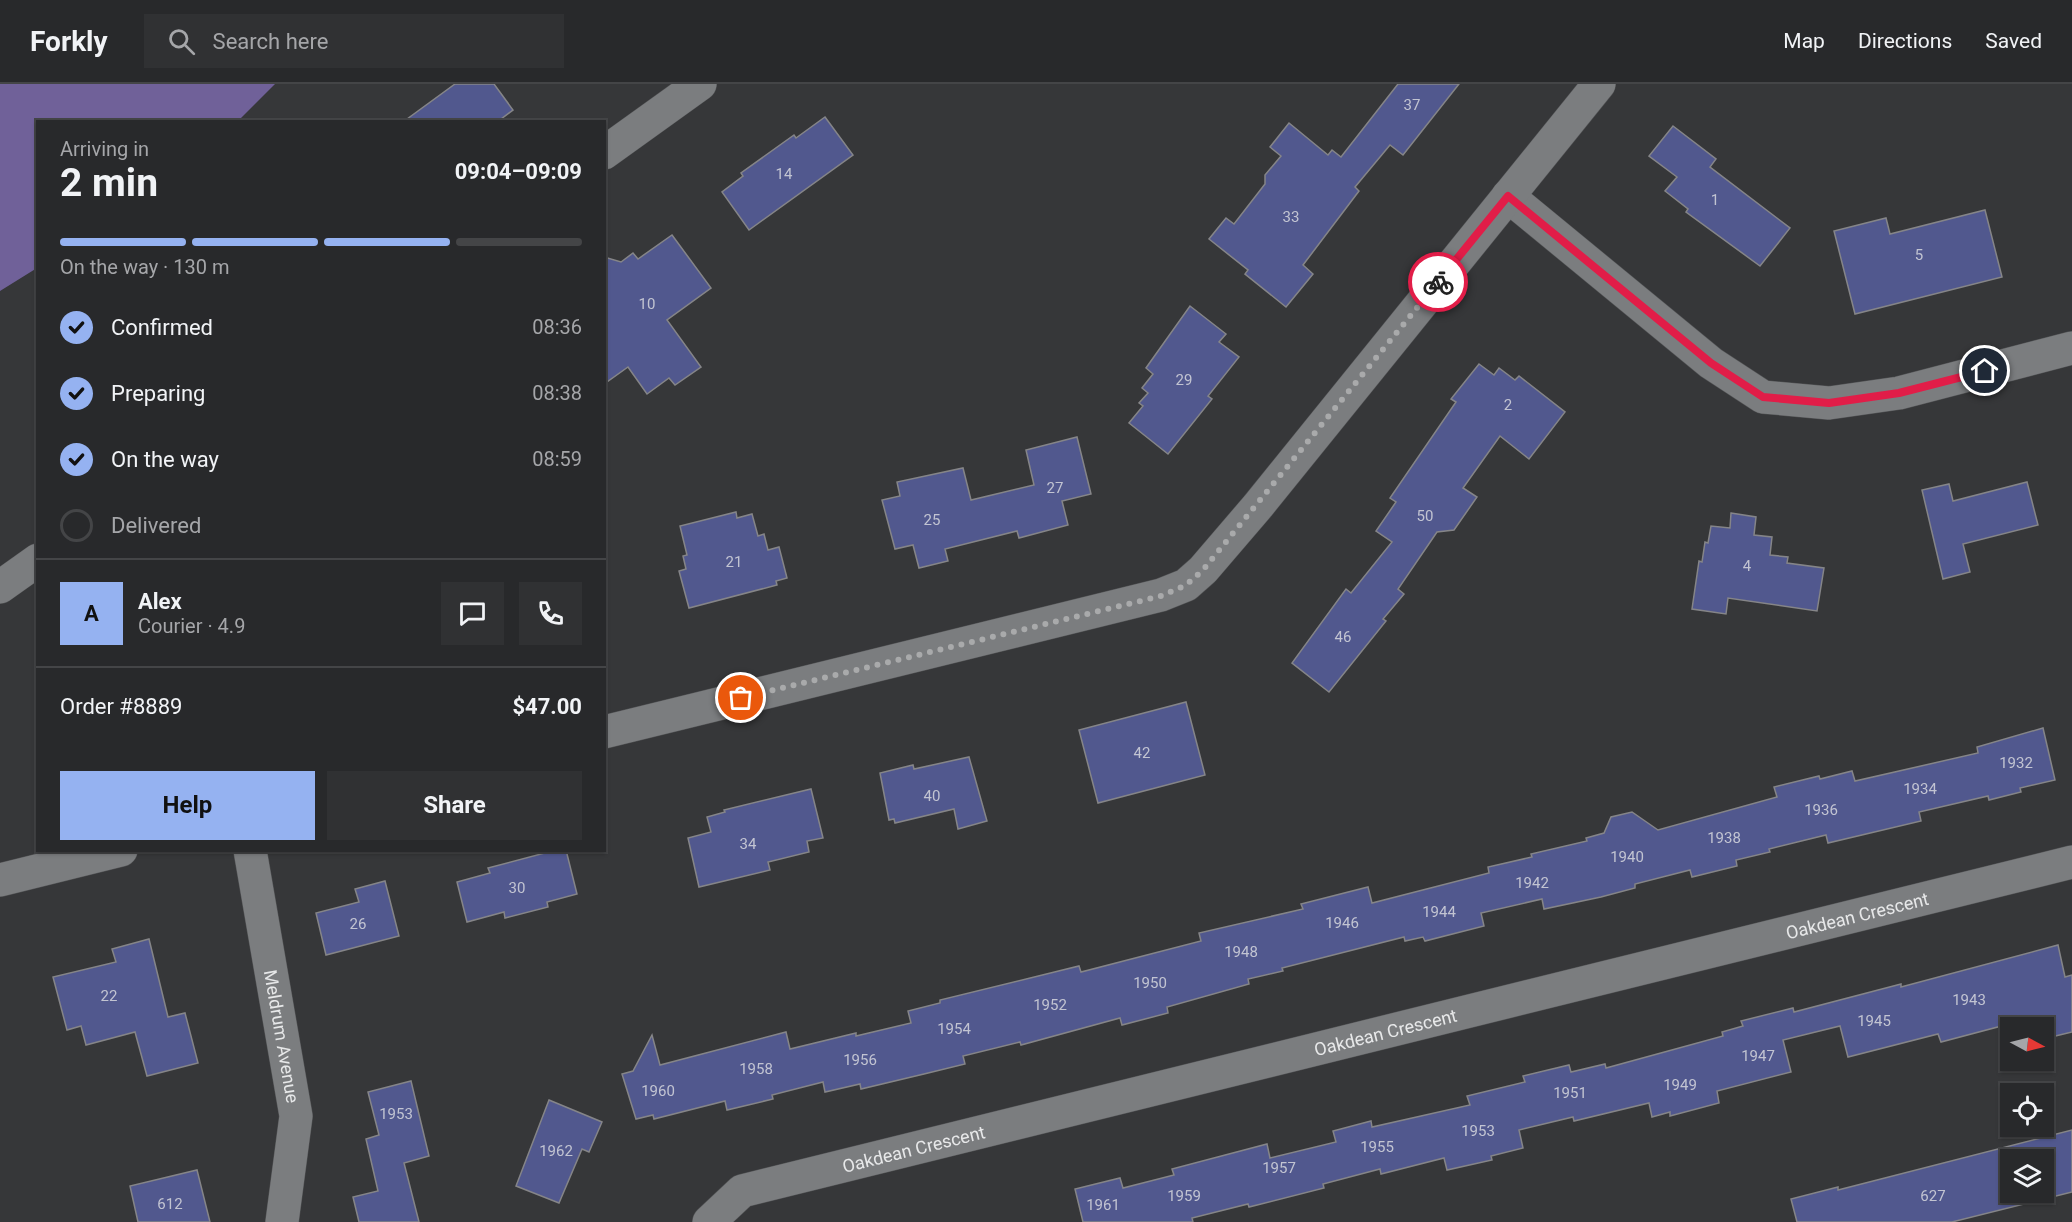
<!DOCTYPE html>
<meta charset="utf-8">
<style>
:root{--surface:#28292b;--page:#303133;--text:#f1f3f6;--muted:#a5a6a9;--line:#444547;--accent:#95b2f1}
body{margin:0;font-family:Roboto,sans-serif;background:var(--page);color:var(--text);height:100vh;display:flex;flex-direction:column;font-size:22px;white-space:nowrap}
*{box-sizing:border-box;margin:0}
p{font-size:20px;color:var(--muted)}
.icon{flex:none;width:33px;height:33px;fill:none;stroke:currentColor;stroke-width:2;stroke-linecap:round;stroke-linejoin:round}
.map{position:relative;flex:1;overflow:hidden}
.details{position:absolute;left:36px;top:36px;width:570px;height:732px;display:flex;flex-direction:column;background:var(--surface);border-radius:0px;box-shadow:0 2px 4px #0004,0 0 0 2px var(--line)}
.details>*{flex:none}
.needle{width:39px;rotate:97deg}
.controls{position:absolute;left:2000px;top:933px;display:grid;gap:12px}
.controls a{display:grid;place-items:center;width:54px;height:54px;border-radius:0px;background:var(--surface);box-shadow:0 2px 4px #0004,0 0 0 2px var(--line);font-size:30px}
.pin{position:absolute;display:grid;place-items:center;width:51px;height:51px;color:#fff;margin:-26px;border:3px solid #fff;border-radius:50%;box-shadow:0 2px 6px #0007}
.courier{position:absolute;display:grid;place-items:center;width:60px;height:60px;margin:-30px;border:4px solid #e11d48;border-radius:50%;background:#fff;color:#222;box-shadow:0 2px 8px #0007}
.overview em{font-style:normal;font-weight:700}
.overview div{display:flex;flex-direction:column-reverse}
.overview{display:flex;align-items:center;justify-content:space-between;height:102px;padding:0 24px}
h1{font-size:39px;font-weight:700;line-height:45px}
.bar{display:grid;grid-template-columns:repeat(4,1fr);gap:9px 6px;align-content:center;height:72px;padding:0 24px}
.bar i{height:8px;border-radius:4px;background:var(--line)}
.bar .on{background:var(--accent)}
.bar p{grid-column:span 4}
.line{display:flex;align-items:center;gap:15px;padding:0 24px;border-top:2px solid var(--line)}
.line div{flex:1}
.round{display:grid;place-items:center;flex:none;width:63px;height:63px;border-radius:0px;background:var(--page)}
ol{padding:0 24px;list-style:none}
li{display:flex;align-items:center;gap:18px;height:66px}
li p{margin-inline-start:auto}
li .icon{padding:6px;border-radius:50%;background:var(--accent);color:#111;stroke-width:4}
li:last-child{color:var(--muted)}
li i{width:33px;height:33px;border:3px solid var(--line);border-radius:50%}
.action{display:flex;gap:12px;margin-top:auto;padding:12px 24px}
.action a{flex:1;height:69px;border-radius:0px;background:var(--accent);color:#111;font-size:24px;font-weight:700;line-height:69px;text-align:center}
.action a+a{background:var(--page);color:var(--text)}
header{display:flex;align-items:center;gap:36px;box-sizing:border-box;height:84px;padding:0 30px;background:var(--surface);border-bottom:2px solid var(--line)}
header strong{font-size:28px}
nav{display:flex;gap:33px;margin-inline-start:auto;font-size:21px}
.search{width:420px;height:54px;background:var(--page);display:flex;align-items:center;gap:15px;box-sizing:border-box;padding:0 21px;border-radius:0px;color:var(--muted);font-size:22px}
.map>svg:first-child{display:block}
.forest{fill:#706199}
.building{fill:#51588e;stroke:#858588;stroke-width:1.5;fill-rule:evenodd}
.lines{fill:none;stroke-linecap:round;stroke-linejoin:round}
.minor-casing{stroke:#525355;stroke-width:34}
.minor{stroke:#7b7d7f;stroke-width:33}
.done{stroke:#a9aaab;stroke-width:6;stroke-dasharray:0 10.8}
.route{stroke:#e11d48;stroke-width:8}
.labels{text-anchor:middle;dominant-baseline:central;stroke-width:4.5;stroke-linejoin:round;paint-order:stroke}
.number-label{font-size:15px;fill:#c2c4d2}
.street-label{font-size:18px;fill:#e7e8e9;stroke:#363739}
</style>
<header>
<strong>Forkly</strong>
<div class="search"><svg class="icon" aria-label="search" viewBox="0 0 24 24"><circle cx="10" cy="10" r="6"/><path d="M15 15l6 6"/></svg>Search here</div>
<nav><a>Map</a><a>Directions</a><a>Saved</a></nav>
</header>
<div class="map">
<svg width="2072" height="1138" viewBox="0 0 2072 1138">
<rect width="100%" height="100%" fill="#363739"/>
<path class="forest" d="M0,0h275l-37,37 -200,1 -1,146 -37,23z"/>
<g class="building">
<path d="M455,0h39l19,26 -16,12h-94z"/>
<path d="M1398,0h61l-56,71 -13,-10 -35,42 4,4 -56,74 10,9 -27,33 -41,-33 3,-4 -39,-31 17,-21 8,6 31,-40v-9l16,-19 -11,-9 19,-24 39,32 4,-5 9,7z"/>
<path d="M825,33l28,38 -104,75 -27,-38 21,-16 -2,-3 53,-38 2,3z"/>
<path d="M1673,42l43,33 -6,8 80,61 -30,38 -74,-54 2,-3 -23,-18 12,-14 -28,-21z"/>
<path d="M1985,126l17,67 -147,37 -21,-83 52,-13 4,16z"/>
<path d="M672,151l39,53 -44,32 34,47 -26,18 -6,-7 -22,16 -19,-27 -24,17v-127l17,5 12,-9 5,6z"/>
<path d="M1190,222l36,28 -7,8 20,15 -31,39 4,3 -44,55 -39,-31 14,-17 -4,-3 9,-10 -6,-5 11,-14 -7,-6z"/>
<path d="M1479,280l15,11 5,-7 16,12 4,-4 46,36 -36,47 -29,-23 -37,52 14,9 -23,33 -17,2 -39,57 6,5 -21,25 3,2 -57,71 -37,-29 54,-74 5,4 41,-51 -16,-11 20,-29 -6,-4 66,-96 -5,-3z"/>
<path d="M1077,353l14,57 -29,7 6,24 -49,13 -2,-7 -72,18 3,12 -29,7 -6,-23 -18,4 -13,-49 18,-4 -3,-14 66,-14 8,32 63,-15 -8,-35z"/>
<path d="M2027,398l11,43 -75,19 7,28 -27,7 -21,-89 27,-6 4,17z"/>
<path d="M736,428l1,6 15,-4 6,22 6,-2 4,16 11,-3 8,31 -11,3 1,4 -88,23 -10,-37 7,-2 -3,-13 4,-1 -7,-29z"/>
<path d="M1731,429l25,4 -2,18 18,2 -2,18 18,2 -1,6 37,5 -7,43 -89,-13 -2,16 -34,-5 7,-48 3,1 3,-20 3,1 3,-17 19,2z"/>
<path d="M1186,618l19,73 -107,28 -19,-73z"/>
<path d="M2043,644l12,52 -35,8 1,4 -32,8 -1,-4 -69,16 2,9 -93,22 -2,-8 -57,14 1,3 -34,8 1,6 -45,11 -2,-7 -55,14v4l-34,9 -57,12 -2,-10 -61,14 3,13 -59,15 -2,-4 -18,4 -1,-4 -122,31 1,3 -35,8 1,5 -82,23 1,6 -46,12 -2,-7 -99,27 -1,-3 -57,14 2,8 -41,10 -63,15 -1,-5 -35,8 -2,-10 -51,13 1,4 -46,11 -2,-9 -71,18 -1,-4 -17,4 -14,-45 11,-3 19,-36 8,30 126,-33 4,17 66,-16v3l55,-13 -3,-12 32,-8v-3l139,-34 2,6 120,-31 -2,-8 104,-24 -2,-5 67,-17 4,16 117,-30 -1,-6 44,-10 -1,-3 56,-13 -1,-3 18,-5 7,-16 21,-5 26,18 119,-33 -3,-10 45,-11 1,3 32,-8 3,10 123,-28 -1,-6z"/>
<path d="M969,673l18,64 -29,8 -4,-20 -59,14 -1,-4 -5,1 -9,-47 33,-8 1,4z"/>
<path d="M811,705l12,49 -16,3 2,11 -41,10 2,8 -71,17 -11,-49 23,-6 -4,-15 18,-5 -1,-2z"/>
<path d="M556,766h10l11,44 -30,8 1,5 -43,11 -1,-6 -37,10 -10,-40 33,-9 -2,-5z"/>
<path d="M385,797l14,55 -73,19 -10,-42 43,-11 -4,-13z"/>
<path d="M149,855l19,78 17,-4 13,50 -51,13 -12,-44 -49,13 -5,-19 -14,4 -14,-53 63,-15 -4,-13z"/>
<path d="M2058,861l7,32 7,-2v57l-29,7v-11h-13l-2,-9 -87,23 -3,-8 -90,23 -8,-31 -57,14 8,32 -74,19 2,12 -49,13v-4l-18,5 -3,-14 -75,18 -1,-4 -54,13 4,18 -32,8 1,4 -45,10 -3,-12 -63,16 -1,-5 -57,15 1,4 -75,19 -1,-3 -56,14 1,4h-110l-8,-33 45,-11 3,10 51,-13 -2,-6 95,-25 3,14 66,-16 -3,-11 38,-10 1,6 98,-22 -3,-9 58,-14 -2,-6 46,-11 2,7 34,-8 1,4 117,-32 -1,-4 21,-6 -2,-5 52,-13 1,4 107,-28v3z"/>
<path d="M411,997l18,75 -25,7 15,59h-60l-6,-25 25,-6 -12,-52 13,-4 -11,-43z"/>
<path d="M549,1016l53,22 -13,30 -7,-3 -23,54 -43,-17z"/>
<path d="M2072,1046v62l-120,30h-155l-6,-23 47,-12v3zM2010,1076h33v32h-33z"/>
<path d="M197,1086l13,52h-72l-8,-36z"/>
</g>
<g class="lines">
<defs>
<g id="minor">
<path d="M604,69l96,-69"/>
<path d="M1508,112l203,167 52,34 66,6 70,-10 173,-45"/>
<path d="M0,503l38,-27"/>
<path d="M604,648l557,-137 25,-10 17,-15 54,-63 342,-423"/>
<path id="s1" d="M250,766l46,266 -14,106"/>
<path d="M0,796l121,-30"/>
<path id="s2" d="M709,1138l33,-31 1330,-329"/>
</g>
</defs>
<use href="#minor" class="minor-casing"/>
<use href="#minor" class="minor"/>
</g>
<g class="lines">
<path class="done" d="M741,614l420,-102 25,-11 17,-15 235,-288"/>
<path class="route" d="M1438,198l70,-86 203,167 52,34 66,6 70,-10 86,-22"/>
</g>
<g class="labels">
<g class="number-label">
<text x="1412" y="21">37</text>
<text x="784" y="90">14</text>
<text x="1715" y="116">1</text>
<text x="1291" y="133">33</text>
<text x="1919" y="171">5</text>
<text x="647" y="220">10</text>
<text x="1184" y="296">29</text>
<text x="1508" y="321">2</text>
<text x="1055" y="404">27</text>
<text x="1425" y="432">50</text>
<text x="932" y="436">25</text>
<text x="734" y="478">21</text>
<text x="1747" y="482">4</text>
<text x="1343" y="553">46</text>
<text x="1142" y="669">42</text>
<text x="2016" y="679">1932</text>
<text x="1920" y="705">1934</text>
<text x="932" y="712">40</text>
<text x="1821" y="726">1936</text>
<text x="1724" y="754">1938</text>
<text x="748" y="760">34</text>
<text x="1627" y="773">1940</text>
<text x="1532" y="799">1942</text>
<text x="517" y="804">30</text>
<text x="1439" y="828">1944</text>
<text x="1342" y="839">1946</text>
<text x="358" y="840">26</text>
<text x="1241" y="868">1948</text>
<text x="1150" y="899">1950</text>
<text x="109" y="912">22</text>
<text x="1969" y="916">1943</text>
<text x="1050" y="921">1952</text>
<text x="1874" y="937">1945</text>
<text x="954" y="945">1954</text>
<text x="1758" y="972">1947</text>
<text x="860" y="976">1956</text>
<text x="756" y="985">1958</text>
<text x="1680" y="1001">1949</text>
<text x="658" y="1007">1960</text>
<text x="1570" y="1009">1951</text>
<text x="396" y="1030">1953</text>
<text x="1478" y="1047">1953</text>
<text x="1377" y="1063">1955</text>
<text x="556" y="1067">1962</text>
<text x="1279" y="1084">1957</text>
<text x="1184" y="1112">1959</text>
<text x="1933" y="1112">627</text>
<text x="170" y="1120">612</text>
<text x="1103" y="1121">1961</text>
</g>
<g class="street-label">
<text stroke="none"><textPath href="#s2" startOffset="1194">Oakdean Crescent</textPath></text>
<text stroke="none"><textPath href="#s2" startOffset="708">Oakdean Crescent</textPath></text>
<text stroke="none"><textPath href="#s1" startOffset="189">Meldrum Avenue</textPath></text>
<text stroke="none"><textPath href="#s2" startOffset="222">Oakdean Crescent</textPath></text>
</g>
</g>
</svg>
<div class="controls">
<a><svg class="needle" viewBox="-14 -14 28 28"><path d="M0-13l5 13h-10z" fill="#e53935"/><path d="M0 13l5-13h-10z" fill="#a5a6a9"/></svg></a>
<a><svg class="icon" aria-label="locate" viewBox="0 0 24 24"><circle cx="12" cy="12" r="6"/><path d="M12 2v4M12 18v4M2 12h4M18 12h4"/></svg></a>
<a><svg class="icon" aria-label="layers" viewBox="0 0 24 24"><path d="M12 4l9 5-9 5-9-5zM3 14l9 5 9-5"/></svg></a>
</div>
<div class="pin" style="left:741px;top:614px;background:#ea580c"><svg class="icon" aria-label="bag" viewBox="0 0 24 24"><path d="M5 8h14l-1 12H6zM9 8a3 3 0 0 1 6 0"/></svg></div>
<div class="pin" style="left:1985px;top:287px;background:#1f2937"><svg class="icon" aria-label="home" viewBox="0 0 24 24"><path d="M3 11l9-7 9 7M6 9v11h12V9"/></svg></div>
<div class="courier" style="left:1438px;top:198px"><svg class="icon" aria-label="bike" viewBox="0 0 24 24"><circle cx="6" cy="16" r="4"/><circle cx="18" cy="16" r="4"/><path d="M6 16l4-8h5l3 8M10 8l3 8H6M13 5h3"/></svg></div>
<section class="details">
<div class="overview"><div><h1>2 min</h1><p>Arriving in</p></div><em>09:04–09:09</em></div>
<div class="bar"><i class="on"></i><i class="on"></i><i class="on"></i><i></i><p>On the way · 130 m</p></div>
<ol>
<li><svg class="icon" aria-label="check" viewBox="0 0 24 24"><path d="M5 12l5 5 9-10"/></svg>Confirmed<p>08:36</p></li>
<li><svg class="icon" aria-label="check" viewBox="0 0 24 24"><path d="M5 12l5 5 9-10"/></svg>Preparing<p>08:38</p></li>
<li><svg class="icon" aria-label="check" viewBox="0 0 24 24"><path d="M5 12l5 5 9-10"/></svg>On the way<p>08:59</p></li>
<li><i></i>Delivered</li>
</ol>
<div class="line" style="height:108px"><b class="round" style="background:var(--accent);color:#111">A</b><div><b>Alex</b><p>Courier · 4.9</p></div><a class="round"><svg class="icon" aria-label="chat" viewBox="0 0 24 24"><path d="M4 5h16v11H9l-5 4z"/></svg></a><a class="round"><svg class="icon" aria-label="phone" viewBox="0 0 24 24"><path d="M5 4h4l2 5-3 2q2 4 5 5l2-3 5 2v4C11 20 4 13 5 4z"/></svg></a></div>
<div class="line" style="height:78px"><div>Order #8889</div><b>$47.00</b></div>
<div class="action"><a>Help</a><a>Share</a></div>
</section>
</div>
